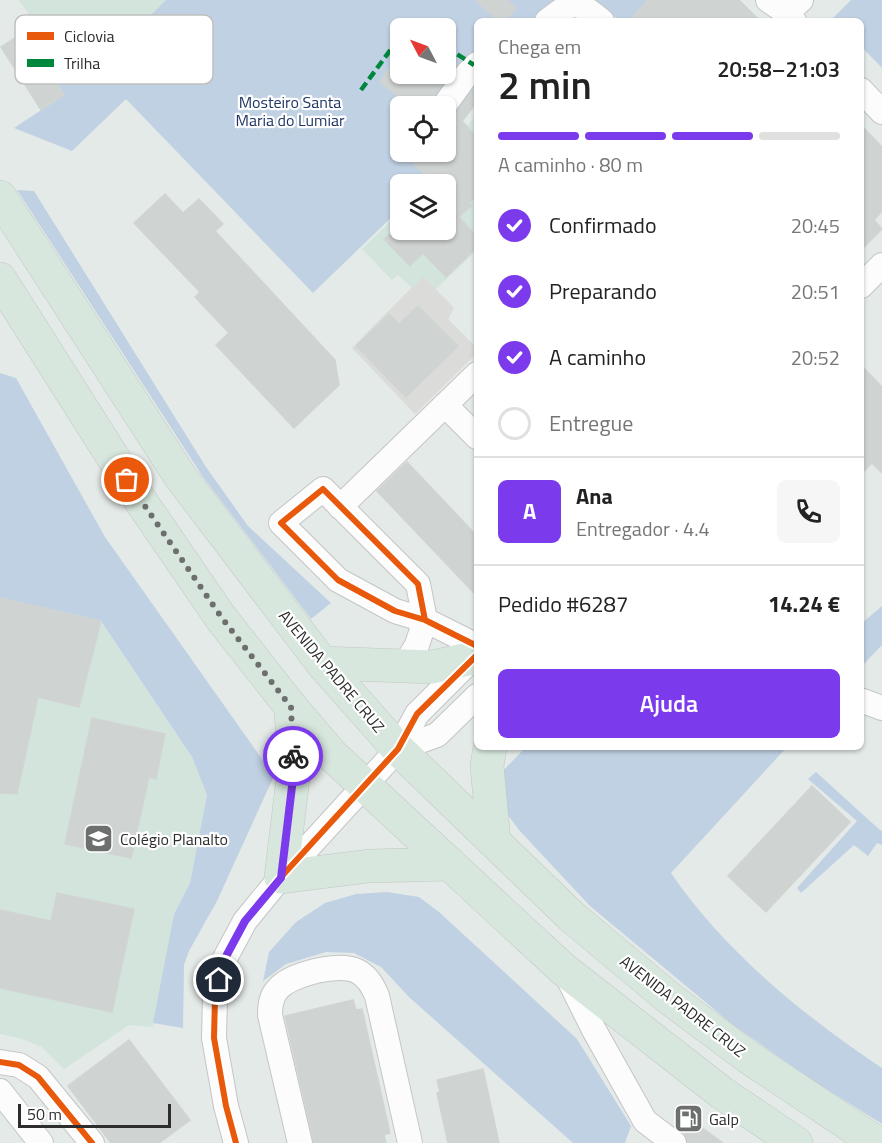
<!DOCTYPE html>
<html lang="pt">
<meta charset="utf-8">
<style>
:root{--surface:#fff;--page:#f6f6f6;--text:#222;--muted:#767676;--line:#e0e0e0;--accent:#7c3aed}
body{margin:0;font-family:"Titillium Web",sans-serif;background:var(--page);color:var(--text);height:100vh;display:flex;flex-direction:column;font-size:22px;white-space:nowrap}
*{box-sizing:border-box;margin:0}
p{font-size:20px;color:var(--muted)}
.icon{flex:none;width:33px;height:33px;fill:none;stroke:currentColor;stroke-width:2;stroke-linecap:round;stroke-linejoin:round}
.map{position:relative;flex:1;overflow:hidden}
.sheet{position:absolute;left:474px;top:18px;width:390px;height:732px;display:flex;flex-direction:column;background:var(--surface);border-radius:9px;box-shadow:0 2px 4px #0004}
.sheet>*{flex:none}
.needle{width:39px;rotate:311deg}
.buttons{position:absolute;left:390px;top:18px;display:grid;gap:12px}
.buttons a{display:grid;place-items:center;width:66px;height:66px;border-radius:9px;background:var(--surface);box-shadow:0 2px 4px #0004;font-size:30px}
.scale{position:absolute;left:18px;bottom:15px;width:153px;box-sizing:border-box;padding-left:6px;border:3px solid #2d2d2d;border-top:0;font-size:16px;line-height:21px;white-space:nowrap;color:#2d2d2d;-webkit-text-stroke:4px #fff;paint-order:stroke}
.pin{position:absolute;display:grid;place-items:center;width:51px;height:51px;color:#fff;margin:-26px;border:3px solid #fff;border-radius:50%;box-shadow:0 2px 6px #0007}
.courier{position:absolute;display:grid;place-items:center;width:60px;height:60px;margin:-30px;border:4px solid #7c3aed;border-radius:50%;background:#fff;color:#222;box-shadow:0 2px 8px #0007}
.head em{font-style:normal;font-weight:600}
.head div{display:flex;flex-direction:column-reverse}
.head{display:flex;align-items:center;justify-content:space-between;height:102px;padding:0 24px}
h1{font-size:39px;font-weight:600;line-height:45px}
.bar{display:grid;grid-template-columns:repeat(4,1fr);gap:9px 6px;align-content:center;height:72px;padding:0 24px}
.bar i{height:8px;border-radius:4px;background:var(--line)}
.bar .on{background:var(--accent)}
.bar p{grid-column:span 4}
.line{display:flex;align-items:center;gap:15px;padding:0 24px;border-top:2px solid var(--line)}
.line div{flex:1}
.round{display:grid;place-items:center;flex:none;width:63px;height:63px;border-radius:9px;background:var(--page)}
ol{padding:0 24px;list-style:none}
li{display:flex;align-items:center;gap:18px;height:66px}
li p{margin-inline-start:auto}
li .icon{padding:6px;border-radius:50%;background:var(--accent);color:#fff;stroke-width:4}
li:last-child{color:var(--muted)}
li i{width:33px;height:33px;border:3px solid var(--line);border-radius:50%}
.primary-button{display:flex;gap:12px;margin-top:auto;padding:12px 24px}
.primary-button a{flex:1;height:69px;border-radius:9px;background:var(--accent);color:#fff;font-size:24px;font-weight:600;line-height:69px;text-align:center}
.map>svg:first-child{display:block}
.industrial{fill:#dbdbd9}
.education{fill:#d3e4dd}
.green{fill:#c0d1e3;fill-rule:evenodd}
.building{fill:#cfd3d1;stroke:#d0d5d3;stroke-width:1.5}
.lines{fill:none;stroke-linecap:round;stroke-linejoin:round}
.minor-casing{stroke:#c5c5c5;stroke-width:26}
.highway-casing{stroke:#c3c6c4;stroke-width:34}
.minor{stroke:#fbfcfb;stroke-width:24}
.highway{stroke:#d7e7dd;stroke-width:33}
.quiet{stroke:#00873e;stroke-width:4.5;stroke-dasharray:9 4.5;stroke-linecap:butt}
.cycleway-casing{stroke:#fff;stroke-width:10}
.cycleway{stroke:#e8590c;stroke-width:6}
.done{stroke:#6d6f6e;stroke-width:6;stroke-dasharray:0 10.8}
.route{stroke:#7c3aed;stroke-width:8}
.labels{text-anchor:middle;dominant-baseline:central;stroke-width:4.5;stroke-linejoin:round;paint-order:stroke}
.park-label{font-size:16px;fill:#213666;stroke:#fff}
.street-label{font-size:16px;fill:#2d2d2d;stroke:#fff}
.poi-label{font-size:16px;fill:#2d2d2d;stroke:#fff;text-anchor:start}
.key{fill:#fff;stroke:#c0c0c0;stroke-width:1.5}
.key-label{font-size:16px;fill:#2d2d2d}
</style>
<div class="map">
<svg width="882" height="1143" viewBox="0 0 882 1143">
<rect width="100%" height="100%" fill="#e4eae7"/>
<path class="industrial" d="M423,276l31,32 -6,11 29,29v5l-62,61 -63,-66z"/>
<g class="education">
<path d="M19,0h147l-50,49 -18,9 -10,1 -21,-3 -17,-11z"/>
<path d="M477,114v136l-41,39 -13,-12 -11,11 -14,-13 -6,5 -30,-31 38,-37v18h46v-46h-25z"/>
<path d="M0,598l101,23 91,136 15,38 -17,88 -16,31 -21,113 -24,-2 -65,44 -22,-22 -23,-9 -19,-4z"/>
</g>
<g class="green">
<path d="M166,0h394l-16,21h-67v81l-31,41v-37h-46v46h39l-23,32h-16v25l-87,84 -187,-194 -54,52 -58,-23 50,-33 -26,-42 12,-8c21,16 43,18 66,4zM400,28h46v46h-46z"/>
<path d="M594,0h54l-19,21h-9z"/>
<path d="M851,0h31v68l-21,-22v-25h-25l-3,-3z"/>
<path d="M17,190l17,1 172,276 25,35 17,24 83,77 -20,16 -108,-142z"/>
<path d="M0,373l16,5 89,159 169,239 -57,125 -28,50 -5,14 -1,63 -30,-5 21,-109 16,-31 17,-88 -15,-38 -91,-136 -101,-23z"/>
<path d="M882,606v39l-21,22v-43z"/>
<path d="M526,747h261l-116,126c53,78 133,143 211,195v56l-70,-44 -79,-55 -143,-119 -71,-76 -18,-24 -6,-27z"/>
<path d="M816,772l65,59 1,-1v15l-5,-2 -9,13 -14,-11 -53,48 -4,-5 60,-67 -49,-42z"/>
<path d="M387,892l32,5 20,15 138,127 54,87 -6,17h-52l-164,-146 -28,-30 -27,-14 -28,-1 -40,12 -23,17 6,-29 27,-30 29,-19 31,-9z"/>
</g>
<g class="building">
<path d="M476,0h31l9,8 -12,13h-5z"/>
<path d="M648,0h91l21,21h-131z"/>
<path d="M24,32l40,63 -23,15 -40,-63z"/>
<path d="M400,54v20h46v-15l9,7 -23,32 -2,8h-19l-31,-24z"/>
<path d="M477,85v17l-15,19 15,17v57l-8,8 2,3 -12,11 18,20v10l-31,30 -23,-24 -13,13 -26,-27 11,-9h51v-46h-7l-25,-19 10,-13h22v-32l10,-6z"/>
<path d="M861,125l21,22v64l-8,9 8,9 -21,21z"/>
<path d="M165,194l18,19 16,-14 24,25 -8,7 120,129 4,25 -45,43 -78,-83 13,-12 -34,-36 5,-5 -66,-69z"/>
<path d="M418,306l40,40 -52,51 -50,-51 33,-32 10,10z"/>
<path d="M861,365l21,22v86l-10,-10 -11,11z"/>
<path d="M407,462l70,74v60l-100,-105z"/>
<path d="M0,598l101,23 -22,86 -41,-10 -21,97 -17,-1z"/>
<path d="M92,718l73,16 -9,45 -7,-2 -18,81 -66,-14z"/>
<path d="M812,786l38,36 -84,90 -38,-36z"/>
<path d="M57,893l77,16 -22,103 -112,-24v-78l51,11z"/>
<path d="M353,1000l3,10 6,-1 28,124 -6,2 2,8h-72l-29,-127z"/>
<path d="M129,1040l61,80 -31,23h-48l-43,-57z"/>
<path d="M483,1069l16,74h-51l-11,-50 3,-1 -3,-12z"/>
<path d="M693,1121l30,22h-35l-4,-9z"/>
</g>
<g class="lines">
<defs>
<g id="minor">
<path d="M768,0l19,13"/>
<path d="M547,21c27,-21 29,-21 55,0"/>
<path d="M794,21l-7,-8 14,-13"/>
<path d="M861,90l21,22"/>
<path d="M444,106l23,-32 10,-10"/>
<path d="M861,286l21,-21"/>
<path d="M445,405l32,32"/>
<path d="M340,507l137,-133"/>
<path d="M404,666l13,-21 8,-25 -7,-36 -95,-95 -42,34 57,57 57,31 30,9 52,26"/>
<path d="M861,703l2,-2 19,7"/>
<path d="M398,749l39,-14 40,-39"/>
<path d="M566,974l28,56 51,91 29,22"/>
<path d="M0,1062l19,3 19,12 54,66"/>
<path d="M0,1091l41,52"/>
<path d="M236,1143l-10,-37 -12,-68 1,-41 8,-35 22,-41 36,-44 117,-128 19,-35 58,-58"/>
<path d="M300,1143l-30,-128c0,-10 1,-19 8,-26 13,-15 61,-27 79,-18 10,5 16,15 20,25l33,147"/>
</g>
<g id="highway">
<path d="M0,197l180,279 142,187 76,86 173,167 98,82 79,59 129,86"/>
<path d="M0,279l140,221 81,118 70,89 42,49 230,213 159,124 74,50"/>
<path d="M322,663l110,4 41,-9"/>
<path d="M291,707l3,63 -13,107 88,-11 81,-2"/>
<path d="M490,747l-3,19 7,76"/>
</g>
</defs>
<use href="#minor" class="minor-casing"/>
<use href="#highway" class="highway-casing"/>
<use href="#minor" class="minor"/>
<use href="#highway" class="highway"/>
<g class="quiet">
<path d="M446,47l28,18"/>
<path d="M361,90l39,-53"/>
</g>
<defs>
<g id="cycleway">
<path d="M425,620l-7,-36 -95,-95 -42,34 57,57 57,31 30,9 52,26"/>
<path d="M0,1062l19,3 19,12 54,66"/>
<path d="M236,1143l-10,-37 -12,-68 1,-41 8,-35 22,-41 36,-44 117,-128 19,-35 60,-59"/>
</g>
</defs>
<use href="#cycleway" class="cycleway-casing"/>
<use href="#cycleway" class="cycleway"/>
</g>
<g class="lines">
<path class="done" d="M127,480l95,138 69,89 2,49"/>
<path class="route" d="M219,980l4,-18 22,-41 36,-43 13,-108 -1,-14"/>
</g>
<defs>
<symbol id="school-square" viewBox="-11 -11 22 22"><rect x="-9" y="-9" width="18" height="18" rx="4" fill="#6d6f6e" stroke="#fff"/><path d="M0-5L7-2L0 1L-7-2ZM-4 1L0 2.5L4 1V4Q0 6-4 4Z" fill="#fff"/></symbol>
<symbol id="fuel-square" viewBox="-11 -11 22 22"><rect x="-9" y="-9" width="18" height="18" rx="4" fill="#6d6f6e" stroke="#fff"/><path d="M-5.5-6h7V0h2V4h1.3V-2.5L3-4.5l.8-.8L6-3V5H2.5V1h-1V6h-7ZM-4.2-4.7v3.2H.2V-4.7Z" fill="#fff"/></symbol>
</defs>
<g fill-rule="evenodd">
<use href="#school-square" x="82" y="822" width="33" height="33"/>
<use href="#fuel-square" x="672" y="1102" width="33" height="33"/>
</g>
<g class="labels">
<g class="park-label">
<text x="290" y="102">Mosteiro Santa<tspan x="290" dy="18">Maria do Lumiar</tspan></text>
</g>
<g class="street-label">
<text transform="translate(332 671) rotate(50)">AVENIDA PADRE CRUZ</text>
<text transform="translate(683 1006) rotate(38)">AVENIDA PADRE CRUZ</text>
</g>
<g class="poi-label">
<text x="120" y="839">Colégio Planalto</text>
<text x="709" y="1119">Galp</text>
</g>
</g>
<rect x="15" y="15" width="198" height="69" rx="9" class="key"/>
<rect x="27" y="32" width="27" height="8" fill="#e8590c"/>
<rect x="27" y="59" width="27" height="8" fill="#00873e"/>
<g class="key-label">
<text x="64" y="42">Ciclovia</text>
<text x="64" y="69">Trilha</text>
</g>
</svg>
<div class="buttons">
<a><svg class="needle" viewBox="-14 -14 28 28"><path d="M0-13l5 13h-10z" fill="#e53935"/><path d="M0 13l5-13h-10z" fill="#767676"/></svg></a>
<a><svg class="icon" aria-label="locate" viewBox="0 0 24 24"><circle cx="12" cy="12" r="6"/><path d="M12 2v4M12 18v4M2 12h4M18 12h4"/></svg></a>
<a><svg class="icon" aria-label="layers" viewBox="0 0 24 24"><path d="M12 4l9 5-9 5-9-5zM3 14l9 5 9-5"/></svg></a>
</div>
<div class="scale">50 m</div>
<div class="pin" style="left:127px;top:480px;background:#ea580c"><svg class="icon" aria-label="bag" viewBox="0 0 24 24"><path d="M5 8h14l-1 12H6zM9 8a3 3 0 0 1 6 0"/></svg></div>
<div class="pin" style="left:219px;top:980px;background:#1f2937"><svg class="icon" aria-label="home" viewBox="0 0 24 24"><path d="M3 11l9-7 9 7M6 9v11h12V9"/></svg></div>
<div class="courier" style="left:293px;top:756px"><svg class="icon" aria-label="bike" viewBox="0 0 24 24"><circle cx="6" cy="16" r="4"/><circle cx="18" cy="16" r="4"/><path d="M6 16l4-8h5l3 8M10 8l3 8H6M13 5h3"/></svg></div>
<section class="sheet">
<div class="head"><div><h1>2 min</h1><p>Chega em</p></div><em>20:58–21:03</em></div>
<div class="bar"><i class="on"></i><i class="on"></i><i class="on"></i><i></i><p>A caminho · 80 m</p></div>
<ol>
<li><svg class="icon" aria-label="check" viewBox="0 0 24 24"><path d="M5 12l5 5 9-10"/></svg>Confirmado<p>20:45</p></li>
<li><svg class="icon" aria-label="check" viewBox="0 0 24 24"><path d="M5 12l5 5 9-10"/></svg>Preparando<p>20:51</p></li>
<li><svg class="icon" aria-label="check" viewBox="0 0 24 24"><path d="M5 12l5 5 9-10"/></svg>A caminho<p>20:52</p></li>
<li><i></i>Entregue</li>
</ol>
<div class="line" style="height:108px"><b class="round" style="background:var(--accent);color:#fff">A</b><div><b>Ana</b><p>Entregador · 4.4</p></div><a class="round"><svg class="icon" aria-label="phone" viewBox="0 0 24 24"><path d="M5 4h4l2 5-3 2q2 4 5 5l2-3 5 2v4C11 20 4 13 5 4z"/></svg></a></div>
<div class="line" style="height:78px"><div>Pedido #6287</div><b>14.24 €</b></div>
<div class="primary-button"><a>Ajuda</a></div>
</section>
</div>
